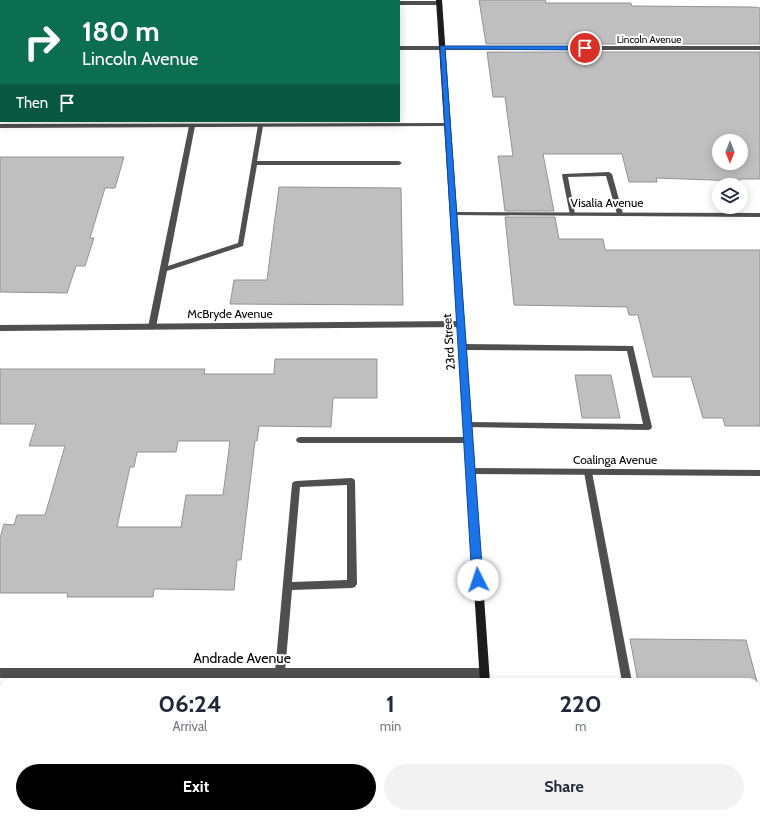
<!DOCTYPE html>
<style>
body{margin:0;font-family:Cabin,sans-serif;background:#f2f2f3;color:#1f2937;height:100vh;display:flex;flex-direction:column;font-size:15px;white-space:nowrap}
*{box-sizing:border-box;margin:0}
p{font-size:13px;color:#747a83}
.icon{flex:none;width:22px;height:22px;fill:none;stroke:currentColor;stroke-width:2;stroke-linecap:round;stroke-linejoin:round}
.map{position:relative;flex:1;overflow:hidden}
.side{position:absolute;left:0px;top:678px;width:760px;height:140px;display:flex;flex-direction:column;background:#fff;border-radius:12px 12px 0 0;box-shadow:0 2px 10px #0003}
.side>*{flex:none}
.top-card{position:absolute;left:0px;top:0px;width:400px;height:122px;box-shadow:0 2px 10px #0003;background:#0b6e4f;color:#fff;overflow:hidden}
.needle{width:26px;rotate:180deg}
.controls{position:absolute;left:712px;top:134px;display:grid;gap:8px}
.controls a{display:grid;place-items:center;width:36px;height:36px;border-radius:50%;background:#fff;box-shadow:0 2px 10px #0003;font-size:20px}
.pin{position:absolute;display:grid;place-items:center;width:34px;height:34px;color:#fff;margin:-17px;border:2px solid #fff;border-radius:50%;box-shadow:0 1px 4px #0007}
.me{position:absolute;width:44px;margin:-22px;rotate:356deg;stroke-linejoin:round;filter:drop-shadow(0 0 3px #0008)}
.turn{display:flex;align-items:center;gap:14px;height:84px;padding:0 16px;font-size:18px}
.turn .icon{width:52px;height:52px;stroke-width:2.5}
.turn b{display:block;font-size:28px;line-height:34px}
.then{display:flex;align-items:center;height:38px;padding:0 16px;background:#0003;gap:8px;font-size:15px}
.eta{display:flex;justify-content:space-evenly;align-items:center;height:68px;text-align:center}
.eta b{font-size:24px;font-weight:700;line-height:28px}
.button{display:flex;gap:8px;margin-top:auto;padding:8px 16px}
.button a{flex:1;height:46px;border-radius:24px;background:#000;color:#fff;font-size:16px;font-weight:700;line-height:46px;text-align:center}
.button a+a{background:#f2f2f3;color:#1f2937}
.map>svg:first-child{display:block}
.building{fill:#bfbfbf;stroke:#939393;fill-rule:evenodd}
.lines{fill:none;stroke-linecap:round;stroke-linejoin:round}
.service{fill:#4f4f4f;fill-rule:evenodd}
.minor{fill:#4f4f4f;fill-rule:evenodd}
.tertiary{fill:#4f4f4f;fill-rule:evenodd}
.secondary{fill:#1c1c1c;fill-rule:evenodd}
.route{fill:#1a73e8;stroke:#114b97}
.labels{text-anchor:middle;stroke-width:4;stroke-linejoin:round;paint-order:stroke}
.far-street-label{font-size:10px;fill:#000;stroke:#fff}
.street-label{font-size:12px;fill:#000;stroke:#fff}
.near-street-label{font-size:14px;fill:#000;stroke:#fff}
</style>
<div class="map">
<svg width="760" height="818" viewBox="0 0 760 818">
<rect width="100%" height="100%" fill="#fff"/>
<g class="building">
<path d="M479 0H545L546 3H631L632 6 752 7 760 8V44H486Z"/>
<path d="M487 52H760V179H739L740 181 656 178 657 182H629L622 154H543L554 211H505L498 156H513L505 97H493ZM719 141H741V163H719Z"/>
<path d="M0 157H124L115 188H105L90 238H94L85 266H76L67 293 0 292Z"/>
<path d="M279 187 401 188 403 305 230 304 234 280H267Z"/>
<path d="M505 217H555L559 239H603L605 250H760V426H725L723 418H703L691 377H653L638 315H629L627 307 514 305Z"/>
<path d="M275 359H377V398H333L331 427 259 426 257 441H255L241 560H237L234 590 154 589 153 597H67L68 593H0V538L4 524 14 525 17 515H45L65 446H29L36 424H0V369H205L204 374H274ZM178 441H230L223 495H186L181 527H117L130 467H134L137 452H176Z"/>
<path d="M575 375H611L620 418H582Z"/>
<path d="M630 639 746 640 757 682H638Z"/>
</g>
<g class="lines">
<g class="service">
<path d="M241 0H247L248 1H242Z"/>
<path d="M399 1H439L442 3 439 5H399Z"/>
<path d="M399 46H442L445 48 442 50H399Z"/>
<rect x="0" y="47" width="1" height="4"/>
<path d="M192 124 195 126 168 266 238 243 258 125 260 124 263 126 257 161H399L402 163 399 165H257L243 246 167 271 156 327 152 330 148 327 189 126Z"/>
<path d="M609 172 612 174 623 214 622 215 620 216 617 214 606 176 568 177 575 214 572 216 570 215 562 175 563 174Z"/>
<path d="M462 344 633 346 652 427 651 429 648 430 465 427 464 425 465 423 468 422 643 424 627 351 462 350 458 347Z"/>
<path d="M300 437H468L471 438 472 440 471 442 468 443H300L297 442 296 440 297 438Z"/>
<path d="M588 469 591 470 592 472 632 682H622L584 472 585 470Z"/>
<path d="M351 478 354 479 355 481 357 584 355 587 352 588 292 590 285 672 283 675 280 677 277 675 275 672 292 484 293 482 296 481ZM347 485V580L292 582 300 487Z"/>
<path d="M646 814H656L657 818H647Z"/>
</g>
<g class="minor">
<path d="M447 123 449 124V126L0 128V124Z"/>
<path d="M453 212 760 213V217L451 215 450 214Z"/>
<path d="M461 321 465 324 461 327 0 331V325Z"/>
<path d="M470 468 760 470V476L470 474 467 473 466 471 467 469Z"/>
<path d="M0 668H484L487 670 489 673 487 676 484 678H0Z"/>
</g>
<path class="tertiary" d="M760 46V50H442L439 48 442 46Z"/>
<g class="secondary">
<path d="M436 0H442L490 682H480Z"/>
<path d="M488 814H498L499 818H489Z"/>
</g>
</g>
<path class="route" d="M440 46H585L588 48 585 50 445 49 483 580 481 583 478 584 474 583 472 580Z"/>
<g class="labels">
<g class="far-street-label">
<text x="649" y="43">Lincoln Avenue</text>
</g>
<g class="street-label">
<text x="607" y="207">Visalia Avenue</text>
<text x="230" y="318">McBryde Avenue</text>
<text transform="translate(449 342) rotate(-94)" y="4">23rd Street</text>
<text x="615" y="464">Coalinga Avenue</text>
</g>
<g class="near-street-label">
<text x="242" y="663">Andrade Avenue</text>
</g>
</g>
</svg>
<div class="controls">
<a><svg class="needle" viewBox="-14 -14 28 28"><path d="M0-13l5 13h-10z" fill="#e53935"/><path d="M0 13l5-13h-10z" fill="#747a83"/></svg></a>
<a><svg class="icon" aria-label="layers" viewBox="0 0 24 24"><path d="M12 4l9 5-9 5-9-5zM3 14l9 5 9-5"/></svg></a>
</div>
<div class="pin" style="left:585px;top:48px;background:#d93025"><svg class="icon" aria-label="arrive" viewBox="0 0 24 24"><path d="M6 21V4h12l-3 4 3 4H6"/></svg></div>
<svg class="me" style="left:478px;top:580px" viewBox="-20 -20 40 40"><circle r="19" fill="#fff"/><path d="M0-13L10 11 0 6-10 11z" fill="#1a73e8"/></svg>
<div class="top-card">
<div class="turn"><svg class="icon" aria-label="right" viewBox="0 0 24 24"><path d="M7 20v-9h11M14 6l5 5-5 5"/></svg><div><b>180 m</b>Lincoln Avenue</div></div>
<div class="then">Then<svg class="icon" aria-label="arrive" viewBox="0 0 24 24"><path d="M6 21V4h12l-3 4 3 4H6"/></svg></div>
</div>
<section class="side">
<div class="eta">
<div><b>06:24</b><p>Arrival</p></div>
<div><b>1</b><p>min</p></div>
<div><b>220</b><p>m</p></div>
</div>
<div class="button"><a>Exit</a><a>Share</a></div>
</section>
</div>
